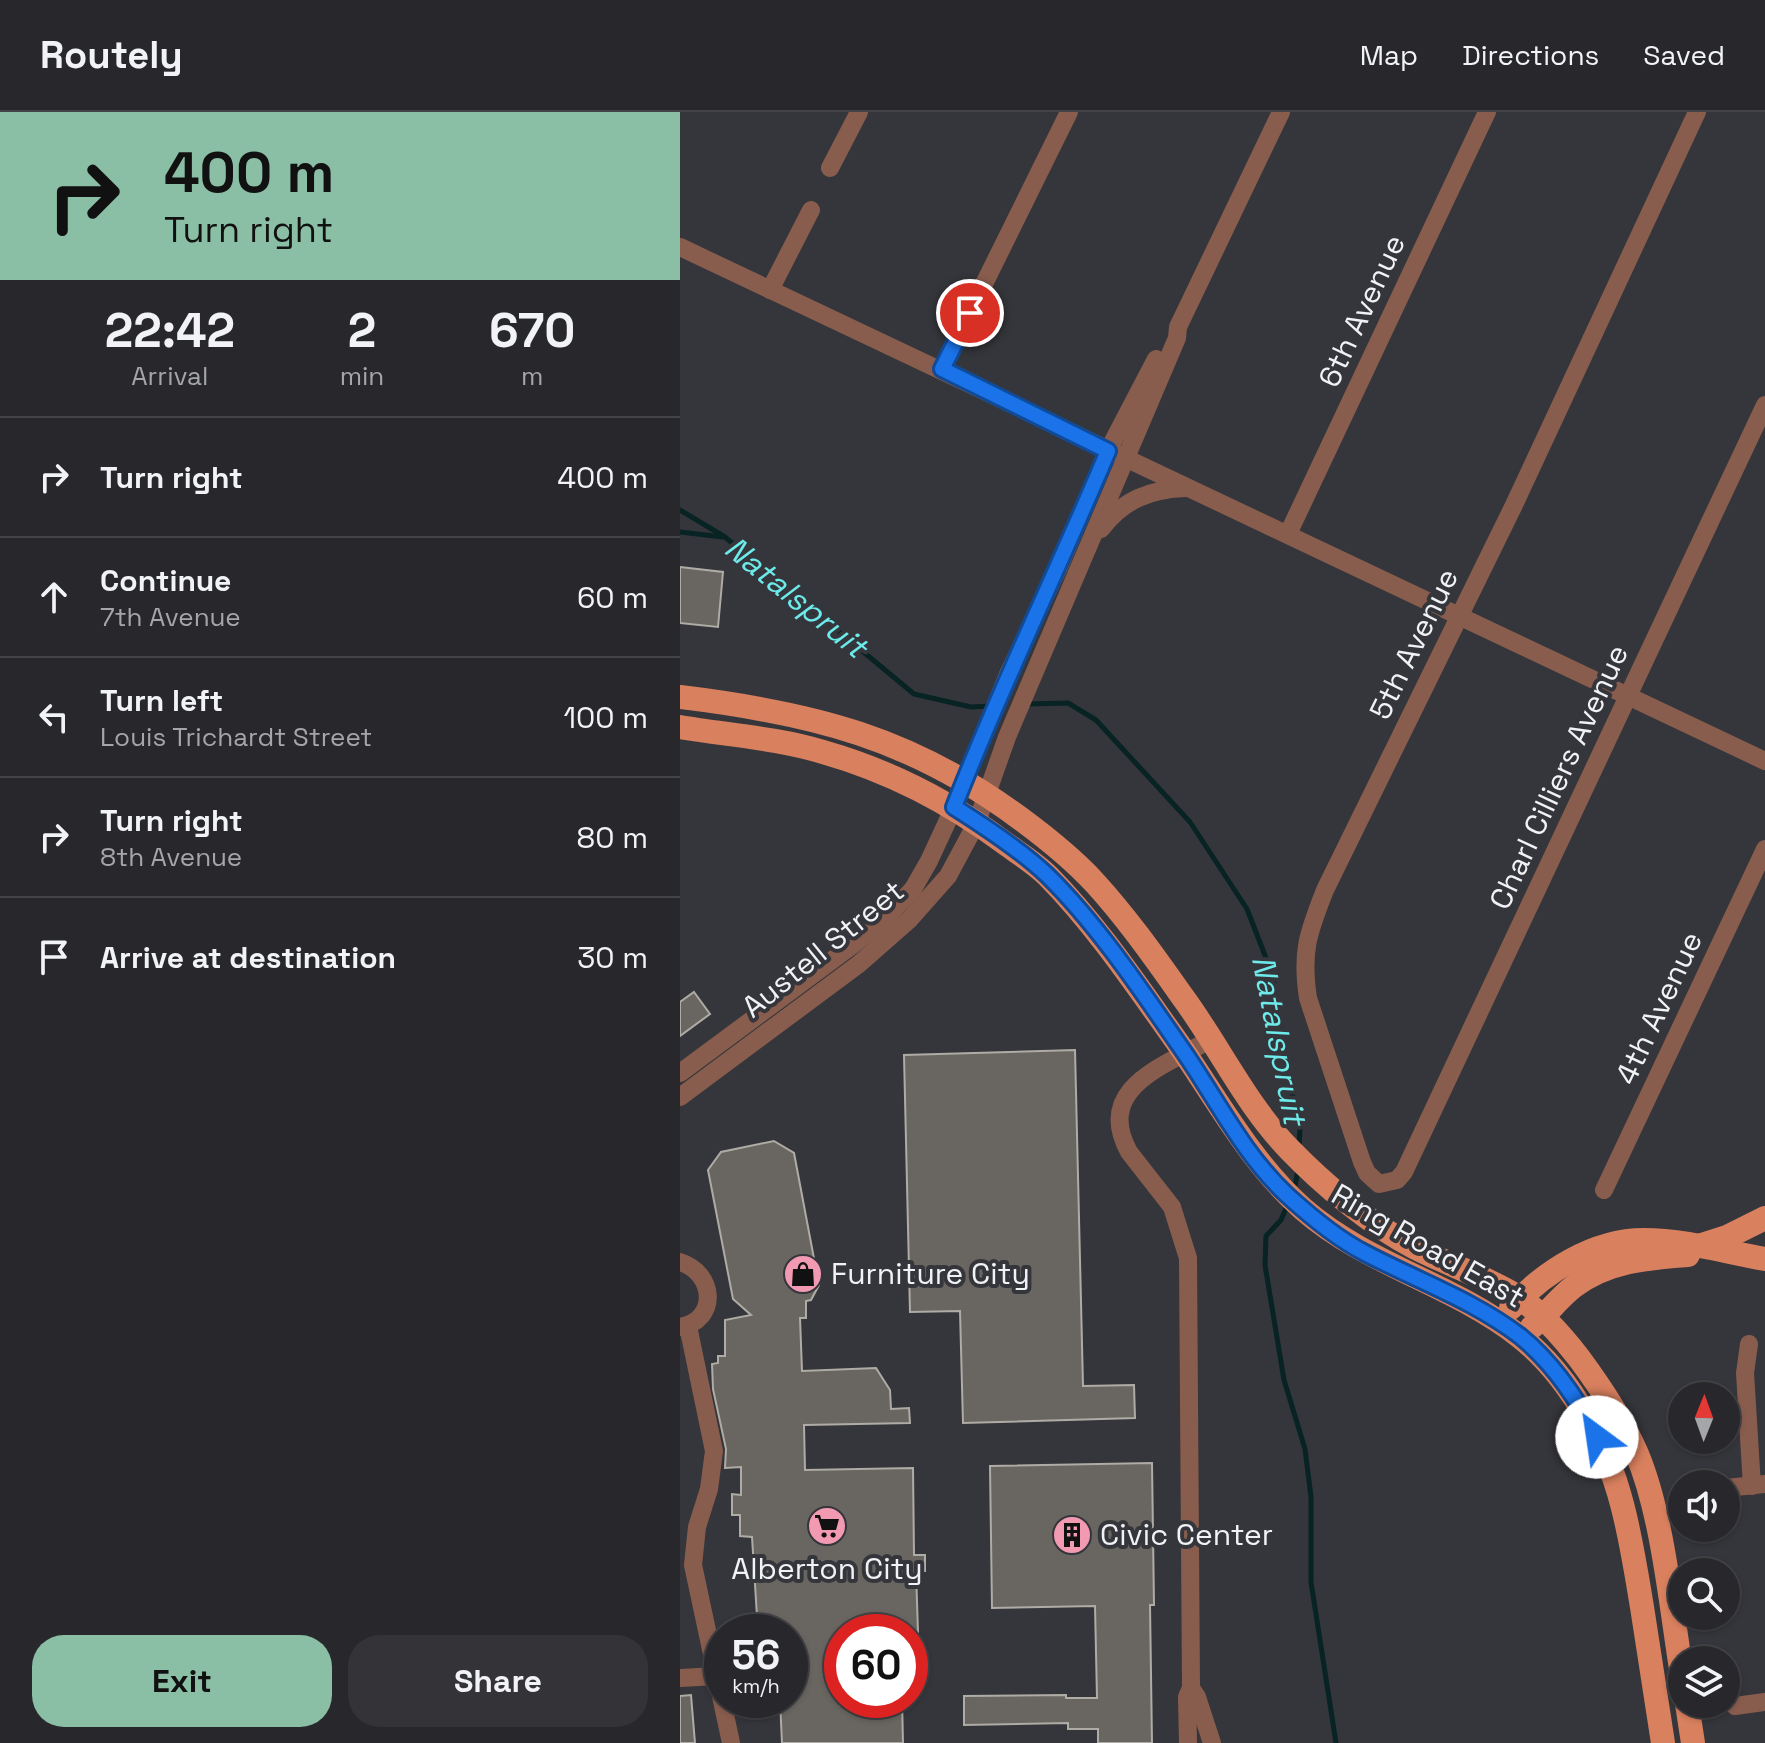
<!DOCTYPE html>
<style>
body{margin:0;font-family:"Space Grotesk",sans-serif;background:#343438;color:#f1f3f6;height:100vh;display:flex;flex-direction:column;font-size:30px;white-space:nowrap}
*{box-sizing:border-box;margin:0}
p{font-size:26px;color:#a5a6a9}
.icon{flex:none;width:44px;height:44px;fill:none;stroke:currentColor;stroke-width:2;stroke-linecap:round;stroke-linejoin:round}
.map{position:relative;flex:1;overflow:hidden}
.sheet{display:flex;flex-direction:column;background:#28282c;width:680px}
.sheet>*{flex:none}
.hud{background:#8abfa5;color:#111;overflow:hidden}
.needle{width:52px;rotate:1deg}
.buttons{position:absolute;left:988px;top:1270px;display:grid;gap:16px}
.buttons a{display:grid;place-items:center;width:72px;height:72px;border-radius:50%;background:#28282c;box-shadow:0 2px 6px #0004,0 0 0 2px #444448;font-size:40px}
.speed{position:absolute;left:24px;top:1502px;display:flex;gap:16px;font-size:40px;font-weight:700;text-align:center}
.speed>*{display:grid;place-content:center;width:104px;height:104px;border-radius:50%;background:#28282c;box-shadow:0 2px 6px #0004,0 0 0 2px #444448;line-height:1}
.speed small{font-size:20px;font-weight:400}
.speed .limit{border:12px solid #d22;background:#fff;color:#111}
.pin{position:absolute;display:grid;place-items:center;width:68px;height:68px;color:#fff;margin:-34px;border:4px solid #fff;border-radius:50%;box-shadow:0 2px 8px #0007}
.me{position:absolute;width:88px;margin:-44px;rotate:329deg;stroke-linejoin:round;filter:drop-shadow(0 0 6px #0008)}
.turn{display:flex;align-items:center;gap:28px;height:168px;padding:0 32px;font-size:36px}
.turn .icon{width:104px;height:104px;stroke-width:2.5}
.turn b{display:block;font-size:56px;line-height:68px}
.eta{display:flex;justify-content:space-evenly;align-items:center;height:136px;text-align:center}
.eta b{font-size:48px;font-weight:700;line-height:56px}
.cta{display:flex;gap:16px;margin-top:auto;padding:16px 32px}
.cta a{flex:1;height:92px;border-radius:32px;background:#8abfa5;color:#111;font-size:32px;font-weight:700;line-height:92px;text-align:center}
.cta a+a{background:#343438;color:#f1f3f6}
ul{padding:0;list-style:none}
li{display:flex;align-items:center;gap:24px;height:120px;padding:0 32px;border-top:2px solid #444448}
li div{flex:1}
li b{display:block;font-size:30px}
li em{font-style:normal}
header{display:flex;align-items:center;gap:48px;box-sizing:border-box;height:112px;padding:0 40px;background:#28282c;border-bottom:2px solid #444448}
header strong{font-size:38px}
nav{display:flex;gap:44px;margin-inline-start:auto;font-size:28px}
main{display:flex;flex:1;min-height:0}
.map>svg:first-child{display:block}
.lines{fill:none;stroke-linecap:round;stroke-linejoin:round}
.stream{stroke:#082323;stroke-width:5}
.building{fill:#696560;stroke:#afaba5;stroke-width:2}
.minor{stroke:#895d4d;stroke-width:18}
.major{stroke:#d9805e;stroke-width:24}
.route-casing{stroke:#114b97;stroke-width:20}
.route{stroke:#1a73e8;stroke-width:14}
.labels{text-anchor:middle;stroke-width:8;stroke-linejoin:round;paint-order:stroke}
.street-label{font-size:30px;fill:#f1f2f5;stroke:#35363b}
.poi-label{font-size:30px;fill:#f1f2f5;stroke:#35363b;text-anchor:start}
.water-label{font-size:32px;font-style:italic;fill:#6deae9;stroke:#35363b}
</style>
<header>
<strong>Routely</strong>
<nav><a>Map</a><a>Directions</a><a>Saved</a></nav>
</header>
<main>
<section class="sheet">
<div class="hud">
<div class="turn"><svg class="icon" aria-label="right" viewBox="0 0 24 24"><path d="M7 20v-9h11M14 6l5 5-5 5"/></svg><div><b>400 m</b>Turn right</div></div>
</div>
<div class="eta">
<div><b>22:42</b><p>Arrival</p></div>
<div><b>2</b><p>min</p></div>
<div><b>670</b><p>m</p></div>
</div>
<ul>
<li><svg class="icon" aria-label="right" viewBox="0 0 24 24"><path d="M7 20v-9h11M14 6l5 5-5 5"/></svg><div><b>Turn right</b></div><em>400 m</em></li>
<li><svg class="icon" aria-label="ahead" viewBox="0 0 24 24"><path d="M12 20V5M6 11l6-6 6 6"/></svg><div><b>Continue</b><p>7th Avenue</p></div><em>60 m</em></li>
<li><svg class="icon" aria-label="left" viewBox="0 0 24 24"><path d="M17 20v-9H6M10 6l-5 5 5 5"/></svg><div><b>Turn left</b><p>Louis Trichardt Street</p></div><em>100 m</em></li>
<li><svg class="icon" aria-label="right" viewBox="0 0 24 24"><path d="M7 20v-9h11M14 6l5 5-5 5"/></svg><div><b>Turn right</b><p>8th Avenue</p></div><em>80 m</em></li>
<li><svg class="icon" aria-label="arrive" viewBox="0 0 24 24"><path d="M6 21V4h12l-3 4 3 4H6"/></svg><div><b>Arrive at destination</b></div><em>30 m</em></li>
</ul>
<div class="cta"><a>Exit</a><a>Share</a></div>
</section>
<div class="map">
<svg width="1085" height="1631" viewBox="0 0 1085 1631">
<rect width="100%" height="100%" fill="#35363b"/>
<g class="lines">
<g class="stream">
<path d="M0 398 45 425 234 582 291 595 310 594"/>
<path d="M0 420 43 425"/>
<path d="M348 592 388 591 416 608 510 710 567 797 593 864 605 950 620 1016 619 1036"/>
<path d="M614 1079 618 1058"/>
<path d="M608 1092 601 1108 586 1124 585 1153 604 1268 625 1337 631 1385V1470L656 1631"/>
</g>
</g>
<g class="building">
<path d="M0 455 43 460 38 515 0 511Z"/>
<path d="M14 880 30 902 0 924V890Z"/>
<path d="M395 938 403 1274 454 1273 455 1306 283 1311 280 1199 230 1200 224 943Z"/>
<path d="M94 1029 114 1041 139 1173 131 1188 126 1189V1206H120L122 1259 196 1256 210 1278 211 1297 229 1296 230 1311 124 1313 125 1358 233 1356 234 1443H245V1459H236L238 1520H162V1588H222L223 1631H102L100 1588H110V1520H78L72 1425 60 1424V1403H52V1382L61 1383V1355L45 1356 46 1337 33 1277 32 1252 38 1251V1244H45V1208L71 1203 53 1187 28 1058 41 1040Z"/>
<path d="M472 1351 474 1493H470L472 1631H418V1617H388V1611L284 1613V1584L386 1583V1586H417L415 1494 312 1496 310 1354Z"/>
<path d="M11 1583 15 1631H0V1584Z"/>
</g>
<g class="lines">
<g class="minor">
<path d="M1017 0 834 393 645 778C628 821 621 840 628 886L682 1050 687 1061 699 1072 717 1068 724 1060 1085 293"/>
<path d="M150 56 179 0"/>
<path d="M0 135 1085 649"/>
<path d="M90 178 131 98"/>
<path d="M262 257 389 0"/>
<path d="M421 417C443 388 470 377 506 376"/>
<path d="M608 422 807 0"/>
<path d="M0 961 174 832 205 807 233 777 249 749 274 695 329 560 379 455 428 339 476 247"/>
<path d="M0 985 179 852 229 808 268 764 297 710 327 625 497 226 498 215 601 0"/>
<path d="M924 1078 1085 737"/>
<path d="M0 1150C35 1161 39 1208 0 1215"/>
<path d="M8 1214 34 1339 29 1377 17 1415 13 1453 51 1631"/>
<path d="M1069 1232 1065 1261 1072 1374"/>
<path d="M1046 1376 1085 1372"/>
<path d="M0 1566 37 1564"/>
<path d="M511 1576 517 1585 532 1631"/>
<path d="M1055 1594 1085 1590"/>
<path d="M508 1631 507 1585 511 1576 508 1146 492 1095 449 1040C413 974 488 953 531 927"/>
</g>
<g class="major">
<path d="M0 585C133 601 232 626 341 707 368 727 393 747 415 771 447 806 475 846 502 884 539 934 566 993 610 1038 643 1072 691 1113 734 1135 767 1152 803 1164 835 1183 859 1198 882 1224 899 1246 922 1277 942 1307 957 1342 983 1404 991 1496 1002 1563"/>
<path d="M0 615C47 623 97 626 143 640 210 659 270 690 326 732 340 742 356 752 368 764 416 813 455 871 495 927 536 985 569 1049 623 1097 687 1153 773 1172 839 1224 866 1245 890 1276 907 1306 942 1365 951 1429 962 1495 969 1540 976 1586 983 1631"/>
<path d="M1022 1133 1047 1125 1085 1106"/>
<path d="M831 1196C864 1160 913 1128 964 1128 1004 1128 1046 1140 1085 1147"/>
<path d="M852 1215C866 1203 878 1187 893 1175 927 1149 967 1146 1008 1143"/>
<path d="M1007 1592 1013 1631"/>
</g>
</g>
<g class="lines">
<g class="route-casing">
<path id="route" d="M290 201 262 257 428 339C378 458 321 574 274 695 304 714 341 738 367 763 418 813 463 881 504 940 537 988 564 1043 607 1083 631 1105 656 1126 685 1141 736 1168 793 1188 840 1224 872 1250 898 1288 917 1325"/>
</g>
<use href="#route" class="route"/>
</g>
<defs>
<g id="shop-disc" transform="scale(2)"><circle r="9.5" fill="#f19ab2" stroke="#35363b"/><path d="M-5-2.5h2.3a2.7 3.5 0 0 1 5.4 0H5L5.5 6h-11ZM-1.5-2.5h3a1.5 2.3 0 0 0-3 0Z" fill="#111"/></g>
<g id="supermarket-disc" transform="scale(2)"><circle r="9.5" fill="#f19ab2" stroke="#35363b"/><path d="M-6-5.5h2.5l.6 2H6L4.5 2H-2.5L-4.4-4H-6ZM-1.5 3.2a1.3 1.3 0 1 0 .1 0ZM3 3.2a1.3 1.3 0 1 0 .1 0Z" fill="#111"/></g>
<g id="building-disc" transform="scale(2)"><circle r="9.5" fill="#f19ab2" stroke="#35363b"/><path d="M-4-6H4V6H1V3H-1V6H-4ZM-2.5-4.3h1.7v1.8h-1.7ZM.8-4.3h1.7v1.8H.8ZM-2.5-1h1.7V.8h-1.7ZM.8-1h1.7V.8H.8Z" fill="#111"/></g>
</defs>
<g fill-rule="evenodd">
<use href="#shop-disc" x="123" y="1162"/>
<use href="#supermarket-disc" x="147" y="1414"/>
<use href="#building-disc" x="392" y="1423"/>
</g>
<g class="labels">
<g class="street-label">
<text transform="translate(682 199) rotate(-65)" y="10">6th Avenue</text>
<text transform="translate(734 532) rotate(-64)" y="10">5th Avenue</text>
<text transform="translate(879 665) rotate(-65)" y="10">Charl Cilliers Avenue</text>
<text transform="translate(143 837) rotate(-39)" y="10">Austell Street</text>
<text transform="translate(979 896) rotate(-65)" y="10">4th Avenue</text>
<text transform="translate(748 1134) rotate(30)" y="10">Ring Road East</text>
</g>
<g class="poi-label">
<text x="151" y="1172">Furniture City</text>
<text x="420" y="1433">Civic Center</text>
<text x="147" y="1467" text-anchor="middle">Alberton City</text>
</g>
<g class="water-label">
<text transform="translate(116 485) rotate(39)" y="11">Natalspruit</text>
<text transform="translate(599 928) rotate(79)" y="11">Natalspruit</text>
</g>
</g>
</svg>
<div class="buttons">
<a><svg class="needle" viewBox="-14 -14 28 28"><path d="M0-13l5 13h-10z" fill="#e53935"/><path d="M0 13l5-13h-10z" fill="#a5a6a9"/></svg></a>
<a><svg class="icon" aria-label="sound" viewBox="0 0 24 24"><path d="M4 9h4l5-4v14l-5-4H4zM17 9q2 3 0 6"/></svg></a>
<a><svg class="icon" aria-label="search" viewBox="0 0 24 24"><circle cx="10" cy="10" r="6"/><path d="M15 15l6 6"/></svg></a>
<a><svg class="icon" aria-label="layers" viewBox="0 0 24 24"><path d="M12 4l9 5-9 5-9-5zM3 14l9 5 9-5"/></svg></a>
</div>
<div class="speed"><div>56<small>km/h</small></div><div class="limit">60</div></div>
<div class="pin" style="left:290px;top:201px;background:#d93025"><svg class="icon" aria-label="arrive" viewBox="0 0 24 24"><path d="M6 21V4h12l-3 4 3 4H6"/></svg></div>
<svg class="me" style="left:917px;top:1325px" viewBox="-20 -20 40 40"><circle r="19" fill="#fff"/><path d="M0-13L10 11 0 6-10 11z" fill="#1a73e8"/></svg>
</div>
</main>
